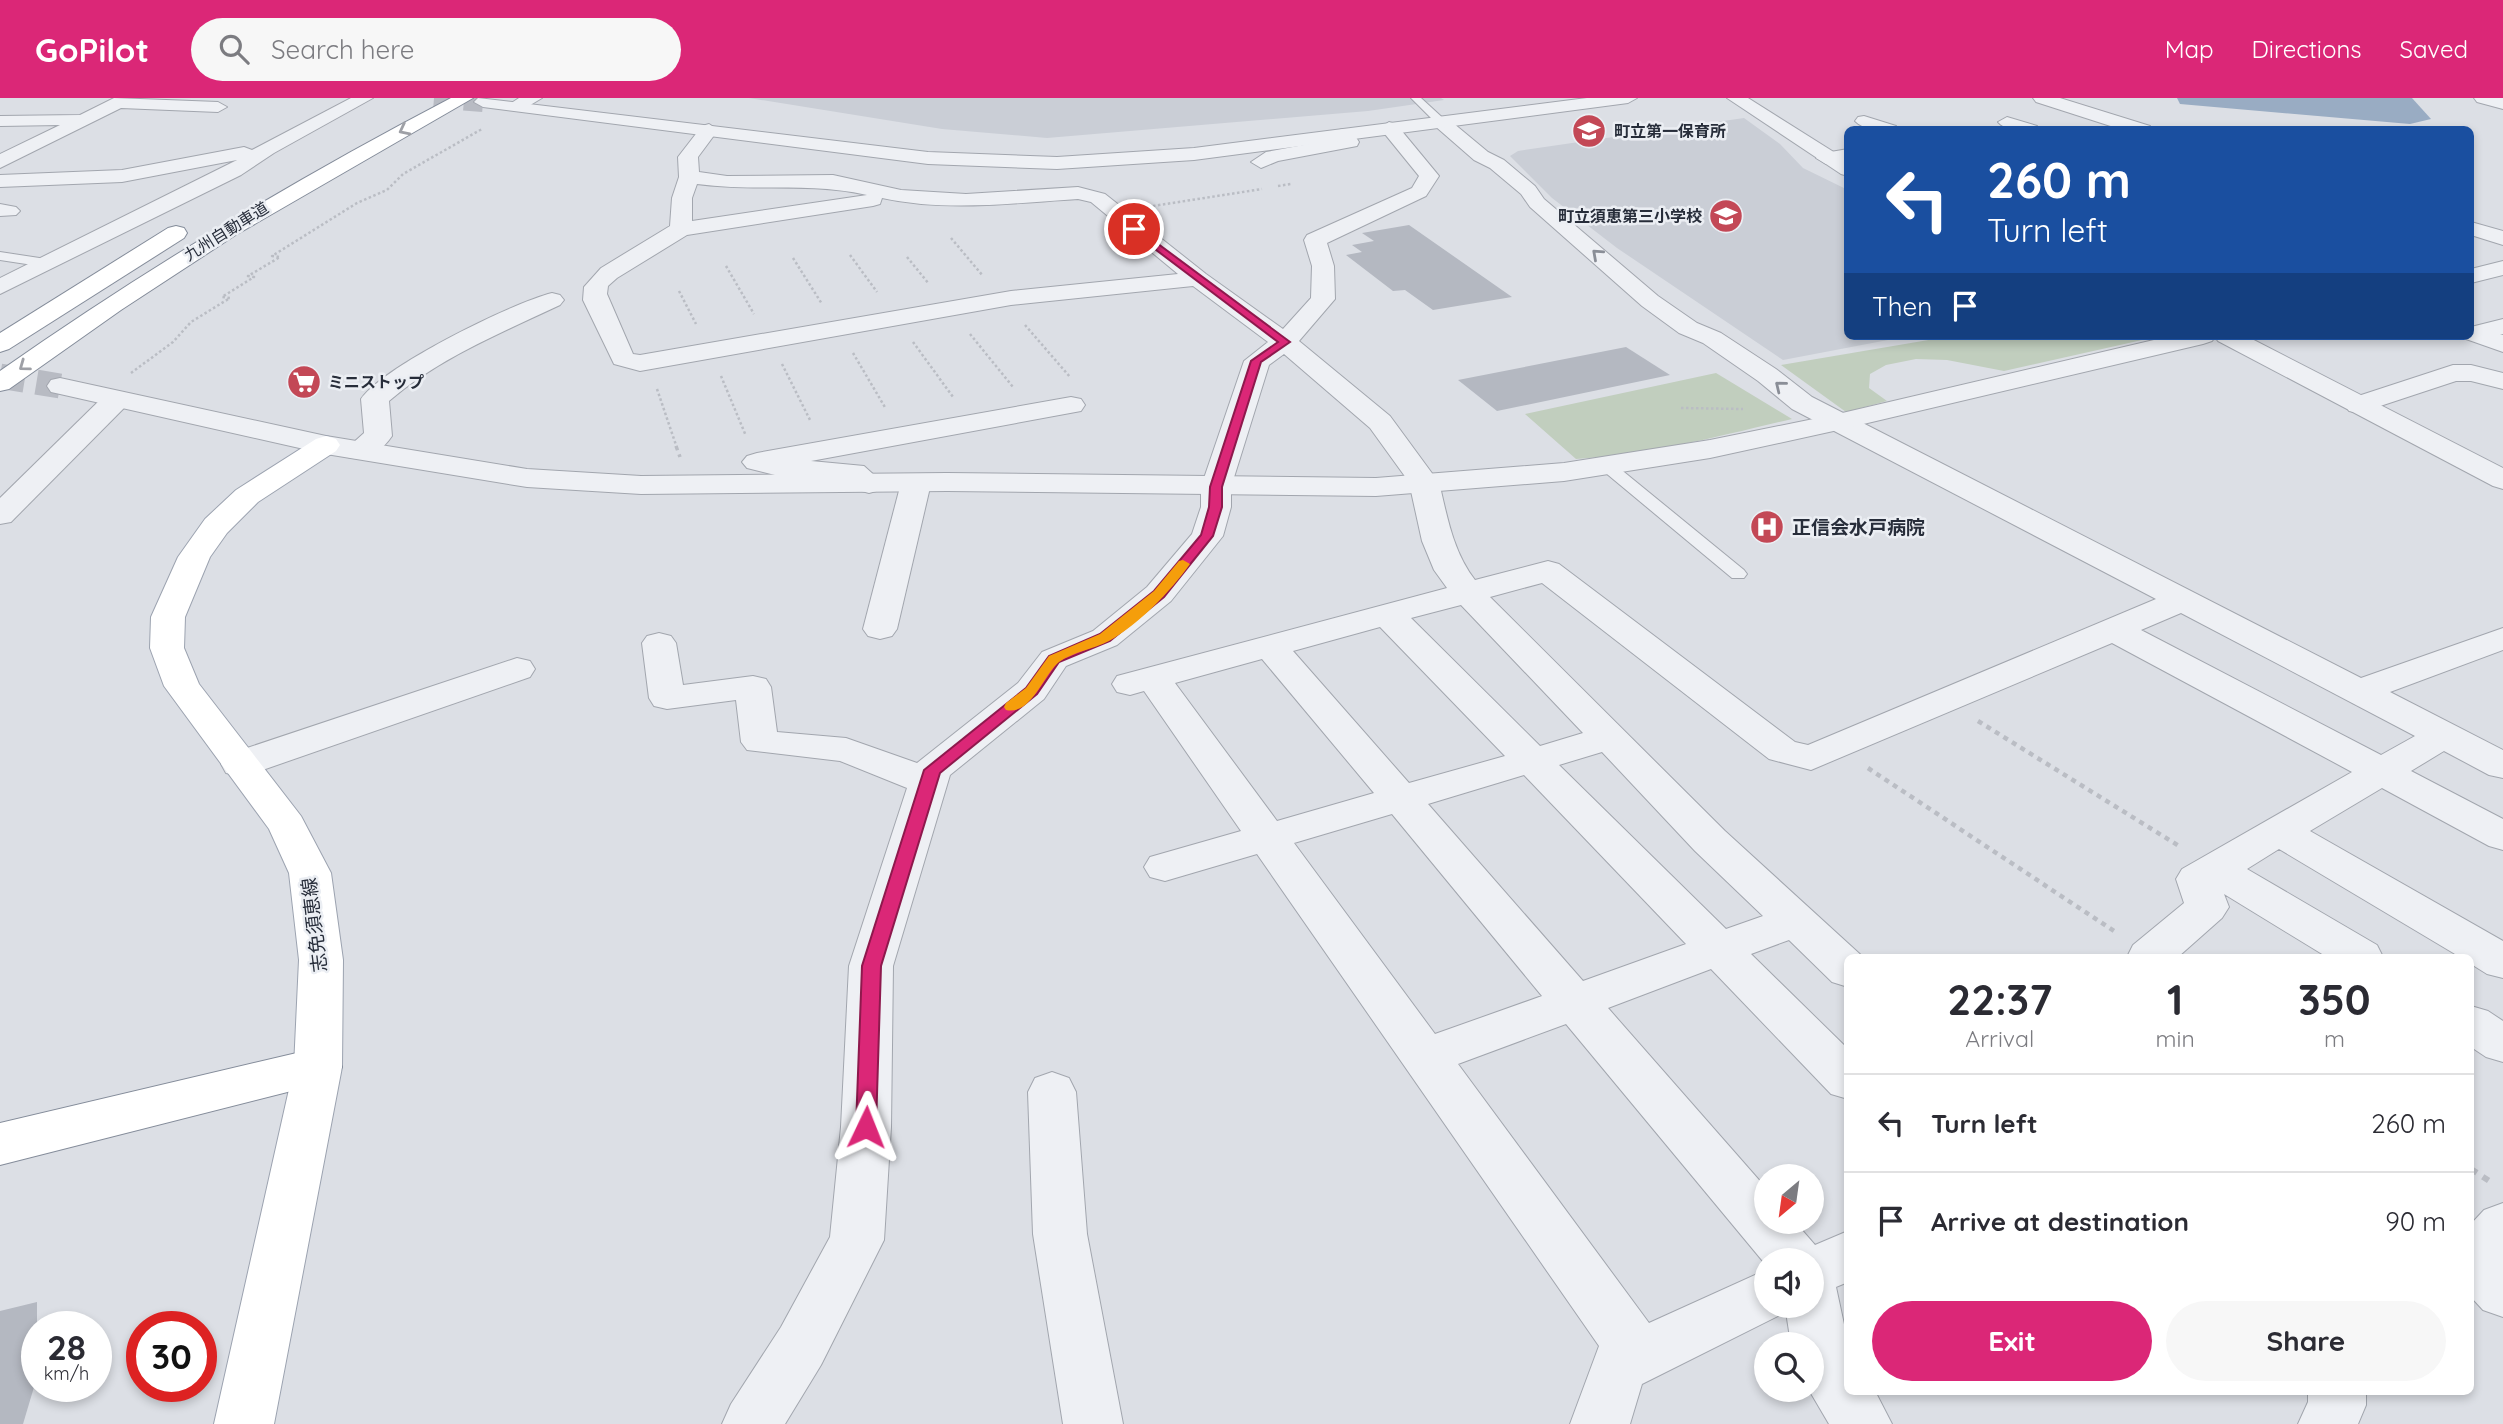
<!DOCTYPE html>
<meta charset="utf-8">
<style>
body{margin:0;font-family:Quicksand,"Noto Sans JP",sans-serif;background:#f7f7f7;color:#2b2b33;height:100vh;display:flex;flex-direction:column;font-size:26px;white-space:nowrap}
*{box-sizing:border-box;margin:0}
p{font-size:23px;color:#7c7c81}
.icon{flex:none;width:38px;height:38px;fill:none;stroke:currentColor;stroke-width:2;stroke-linecap:round;stroke-linejoin:round}
.map{position:relative;flex:1;overflow:hidden}
.panel{position:absolute;left:1844px;top:856px;width:630px;height:441px;display:flex;flex-direction:column;background:#fff;border-radius:10px;box-shadow:0 4px 10px #0003}
.panel>*{flex:none}
.top-card{position:absolute;left:1844px;top:28px;width:630px;height:214px;border-radius:10px;box-shadow:0 4px 10px #0003;background:#1a4fa0;color:#fff;overflow:hidden}
.needle{width:46px;rotate:209deg}
.tools{position:absolute;left:1754px;top:1066px;display:grid;gap:14px}
.tools a{display:grid;place-items:center;width:70px;height:70px;border-radius:50%;background:#fff;box-shadow:0 4px 10px #0003;font-size:35px}
.speed{position:absolute;left:21px;top:1213px;display:flex;gap:14px;font-size:35px;font-weight:700;text-align:center}
.speed>*{display:grid;place-content:center;width:91px;height:91px;border-radius:50%;background:#fff;box-shadow:0 4px 10px #0003;line-height:1}
.speed small{font-size:18px;font-weight:400}
.speed .limit{border:10px solid #d22;background:#fff;color:#111}
.pin{position:absolute;display:grid;place-items:center;width:60px;height:60px;color:#fff;margin:-30px;border:4px solid #fff;border-radius:50%;box-shadow:0 2px 7px #0007}
.me{position:absolute;width:77px;margin:-38px;rotate:2deg;stroke-linejoin:round;filter:drop-shadow(0 0 5px #0008)}
.turn{display:flex;align-items:center;gap:24px;height:147px;padding:0 28px;font-size:32px}
.turn .icon{width:91px;height:91px;stroke-width:2.5}
.turn b{display:block;font-size:49px;line-height:60px}
.then{display:flex;align-items:center;height:66px;padding:0 28px;background:#0003;gap:14px;font-size:26px}
.eta{display:flex;justify-content:space-evenly;align-items:center;height:119px;text-align:center}
.eta b{font-size:42px;font-weight:700;line-height:49px}
.cta{display:flex;gap:14px;margin-top:auto;padding:14px 28px}
.cta a{flex:1;height:80px;border-radius:42px;background:#db2777;color:#fff;font-size:28px;font-weight:700;line-height:80px;text-align:center}
.cta a+a{background:#f7f7f7;color:#2b2b33}
ul{padding:0;list-style:none}
li{display:flex;align-items:center;gap:21px;height:98px;padding:0 28px;border-top:2px solid #e1e1e2}
li div{flex:1}
li b{display:block;font-size:26px}
li em{font-style:normal}
header{display:flex;align-items:center;gap:42px;box-sizing:border-box;height:98px;padding:0 35px;background:#db2777;color:#fff}
header strong{font-size:33px}
nav{display:flex;gap:38px;margin-inline-start:auto;font-size:24px}
.search{width:490px;height:63px;background:#f7f7f7;display:flex;align-items:center;gap:18px;box-sizing:border-box;padding:0 24px;border-radius:38px;color:#7c7c81;font-size:26px}
.map>svg:first-child{display:block}
.built{fill:#caced6}
.green{fill:#c1cebe}
.water{fill:#99acc3}
.building{fill:#b4b8c1}
.lines{fill:none;stroke-linecap:round;stroke-linejoin:round}
.tertiary-tunnel-far1{stroke:#b8bbc3;stroke-width:20;stroke-dasharray:20 10;stroke-linecap:butt}
.tertiary-tunnel{stroke:#b8bbc3;stroke-width:25;stroke-dasharray:25 12;stroke-linecap:butt}
.service-casing{stroke:#a2a6ae;stroke-width:2}
.minor-casing{stroke:#a2a6ae;stroke-width:2}
.tertiary-casing{stroke:#a2a6ae;stroke-width:2}
.primary-casing{stroke:#9ca3b0;stroke-width:2}
.motorway-casing{stroke:#848c9a;stroke-width:2}
.path-far3{stroke:#babdc4;stroke-width:2.5;stroke-dasharray:2.5 2.5;stroke-linecap:butt}
.path-far2{stroke:#babdc4;stroke-width:3.5;stroke-dasharray:4.5 4.5;stroke-linecap:butt}
.path-far1{stroke:#babdc4;stroke-width:4.5;stroke-dasharray:5 5;stroke-linecap:butt}
.path{stroke:#babdc4;stroke-width:6;stroke-dasharray:7 7;stroke-linecap:butt}
.service{fill:#eef0f4;fill-rule:evenodd}
.minor{fill:#eef0f4;fill-rule:evenodd}
.tertiary{fill:#eef0f4;fill-rule:evenodd}
.primary{fill:#fff;fill-rule:evenodd}
.motorway{fill:#fff;fill-rule:evenodd}
.oneway{stroke:#9ea0a6}
.oneway2{stroke:#8a8e97}
.route{fill:#db2777;stroke:#8e194d;stroke-width:2}
.slow{fill:#f59e0b}
.labels{text-anchor:middle;stroke-width:5;stroke-linejoin:round;paint-order:stroke}
.far-poi-label{font-size:16px;font-weight:bold;fill:#272d3a;stroke:#ebeef3;text-anchor:start}
.far-street-label{font-size:16px;fill:#272d3a;stroke:#ebeef3}
.poi-label{font-size:19px;font-weight:bold;fill:#272d3a;stroke:#ebeef3;text-anchor:start}
.street-label{font-size:19px;fill:#272d3a;stroke:#ebeef3}
</style>
<header>
<strong>GoPilot</strong>
<div class="search"><svg class="icon" aria-label="search" viewBox="0 0 24 24"><circle cx="10" cy="10" r="6"/><path d="M15 15l6 6"/></svg>Search here</div>
<nav><a>Map</a><a>Directions</a><a>Saved</a></nav>
</header>
<div class="map">
<svg width="2503" height="1326" viewBox="0 0 2503 1326">
<rect width="100%" height="100%" fill="#dcdfe5"/>
<g class="built">
<path d="M749 0H1441L1444 2 1368 13 1047 40 942 31Z"/>
<path d="M1744 20 1780 46 1803 70 1848 92V238H1909L1783 262 1617 150 1552 100 1510 58 1518 53Z"/>
</g>
<g class="green">
<path d="M1952 238H2160L2004 273 1947 262 1916 261 1886 267 1870 276 1869 290 1887 303 1846 314 1781 267Z"/>
<path d="M1716 275 1792 321C1720 338 1649 357 1576 361L1525 316Z"/>
</g>
<path class="water" d="M2177 0H2412L2431 21 2410 26 2180 6Z"/>
<g class="building">
<path d="M1409 127 1512 199 1433 212 1405 192 1393 193 1346 157 1362 154 1352 147 1374 143 1362 135Z"/>
<path d="M1626 249 1670 277 1497 313 1458 282Z"/>
<path d="M37 1204V1279L23 1326H0V1213Z"/>
</g>
<g class="lines">
<path class="tertiary-tunnel-far1" d="M434 0 483 4"/>
<path class="tertiary-tunnel" d="M0 278 60 288"/>
<g class="service-casing">
<g id="service">
<path d="M1411 0H1421L1445 22V26H1437Z"/>
<path d="M0 154 46 161 52 165 46 169 0 162Z"/>
<path d="M1607 363 1613 365 1744 472 1747 476 1744 480H1732L1601 371 1599 368 1601 365Z"/>
</g>
</g>
<g class="minor-casing">
<g id="minor">
<path d="M114 0 218 4 227 9 218 14 121 10 0 70V56L60 27 0 28V18L80 17Z"/>
<path d="M351 0H373L274 55 241 77 0 196V180L237 62 122 84 0 89V77L122 72 244 49 252 52Z"/>
<path d="M519 0H542L522 12H510L507 8Z"/>
<path d="M2033 0H2060L2150 28 2152 32H2123L2036 4Z"/>
<path d="M2474 0H2503V11L2477 4Z"/>
<path d="M1864 18 1896 28 1898 32C1883 32 1866 34 1855 23L1858 19Z"/>
<path d="M1441 19 1447 20 1488 54 1504 62 1535 88 1544 101 1658 198 1697 225 1721 235 1776 271 1812 299 2361 580 2503 530V552L2390 594 2503 652V680L2489 677 2444 653 2411 673 2503 721V752L2489 748 2382 690 2310 733 2503 843V880L2487 876 2471 866V859H2460L2279 751 2247 771 2377 847 2383 859H2327L2224 796 2229 809 2222 820 2178 859H2127L2133 847 2184 805 2176 781 2182 771 2352 674 2112 545 1811 672 1769 661 1542 485 1490 499 1725 733 1863 859H1848V889L1832 884 1789 842 1751 856 1848 951V1001L1831 996 1711 871 1608 910 1766 1090V1124H1795L1815 1147 1848 1133V1184L1836 1189 1848 1245V1293H1875L1892 1326H1829L1809 1292H1811V1246H1791L1786 1214 1642 1286 1630 1326H1570L1599 1248 1257 756 1165 783 1150 779 1144 769 1150 759 1241 733 1144 593 1130 597 1117 594 1112 586 1117 578 1447 490 1434 472 1422 443 1409 384 1370 330 1284 256 1269 267 1231 389V409L1223 438 1171 503 1117 547 1066 568 1044 601 950 677 893 868 891 1029 884 1142 821 1267 785 1326H722L731 1306 781 1229 830 1139 841 1029 849 868 907 690 840 663 747 652 741 644 736 602 667 611 654 608 649 600 642 545 647 538 659 535 671 538 676 545 683 587 753 578 766 581 771 589 777 634 846 640 917 665 1018 585 1042 554 1093 533 1147 489 1192 436 1201 409V389L1244 263 1268 244 1193 188 1011 207 640 273 614 266 583 202 584 189 601 170 670 128 672 100 679 79 678 59 702 28 709 26 718 32 698 59 699 74 727 78 833 77 901 92 966 96 1078 89 1105 96 1206 176 1283 231 1311 200 1312 168 1304 142 1307 137 1412 90 1419 78 1380 30 1389 24 1396 26 1439 78 1426 98 1327 145 1334 168 1335 201 1299 243 1390 318 1434 378 1439 384C1447 418 1453 454 1475 482L1548 463 1559 466 1795 644 1808 647 2156 501 1792 311 1758 283 1703 245 1679 235 1642 208 1530 109 1521 96 1490 70 1474 62 1435 28 1432 24 1435 20ZM697 86C755 94 809 84 867 97L692 123V100ZM882 100C946 114 1013 105 1078 101L1091 104 1178 176 1011 193 640 257 633 256 607 196 608 188 617 180 687 137 873 108 880 106ZM1461 507 1583 635 1540 648 1411 520ZM2181 515 2415 638 2381 657 2141 532ZM1380 529 1505 658 1409 685 1293 553ZM1262 561 1374 695 1277 723 1175 585ZM1602 654 1695 753 1763 818 1726 831 1559 667ZM1524 677 1686 846 1583 883 1428 706ZM1392 716 1542 898 1435 936 1294 745ZM1566 926 1766 1167V1162H1811V1208H1766V1172L1649 1225 1458 966Z"/>
<path d="M2007 19 2037 28 2039 32C2025 32 2008 35 1998 24Z"/>
<path d="M1343 31C1351 33 1355 37 1359 44L1357 48 1278 63 1261 70 1251 64 1266 54 1336 41 1334 37 1336 33Z"/>
<path d="M1848 51V63L1826 66 1816 60 1819 56Z"/>
<path d="M0 106 16 109 20 113 16 117 0 118Z"/>
<path d="M2471 124 2503 133V147L2471 137Z"/>
<path d="M552 195 560 197 564 202 560 207C501 235 439 260 389 303L392 338C382 353 366 364 348 359L344 353 364 335 361 301C384 268 512 205 552 195Z"/>
<path d="M2503 221V236L2500 237H2503V254L2466 241 2464 238H2471V229Z"/>
<path d="M2453 267H2471L2503 275V291L2471 283H2456L2359 315 2349 313 2345 307 2349 301Z"/>
<path d="M116 294 126 296 130 302 126 308 11 424 0 426V400L106 296Z"/>
<path d="M1071 299 1081 301 1085 307 1081 313 811 363 864 368 884 386 880 392 869 395 858 392 846 382 783 379 747 370 742 364 747 358 757 355Z"/>
<path d="M916 376 926 379 931 385 897 531 892 538 880 541 868 538 863 531 901 385 906 379Z"/>
<path d="M517 560 530 563 535 571 530 579 254 675 240 678 226 675 221 666 226 657Z"/>
<path d="M2471 908 2488 913 2503 923V964L2486 959 2471 949Z"/>
<path d="M1052 974 1069 980 1076 994 1087 1136 1123 1326H1063L1033 1136 1028 994 1035 980Z"/>
<path d="M2503 1105V1219L2483 1212 2471 1199V1126L2484 1112Z"/>
<path d="M2308 1293H2366V1307L2358 1326H2298L2308 1304Z"/>
</g>
</g>
<g class="tertiary-casing">
<g id="tertiary">
<path d="M478 0 928 54 1057 59 1194 50 1587 0H1637L1628 5 1194 62 1057 71 928 66 483 9 474 4Z"/>
<path d="M1727 0H1748L1848 63V78L1841 76Z"/>
<path d="M2503 163V177L2471 185V171Z"/>
<path d="M2171 238H2246L2503 370V391L2493 388 2218 243 2215 239 2212 243 2203 246 1838 332 1710 360 1564 383 1376 398 947 393 641 396 527 389 326 356 60 296 51 294 47 288 51 282 60 280 326 338 527 371 641 378 947 375 1376 380 1564 365 1710 342 1838 316Z"/>
</g>
</g>
<g class="primary-casing">
<path id="primary" d="M326 338 336 341 340 347 336 353 258 404 227 435 210 459 185 519 184 550 199 586 301 718 331 775 343 862 342 969 274 1326H214L294 969 299 862 289 775 269 731 164 588 150 550 151 519 178 459 205 421 236 392 316 341Z"/>
</g>
<g class="motorway-casing">
<g id="motorway">
<path d="M451 0H473L234 138 121 212 9 291 0 293V273C144 172 294 82 451 0Z"/>
<path d="M176 128 184 130 187 135 184 140 9 251 0 254V235L168 130Z"/>
<path d="M318 950 335 956 342 969 335 982 0 1067V1025Z"/>
</g>
</g>
<g class="path-far3">
<path d="M1278 88 1291 86"/>
<path d="M1153 108 1262 91"/>
<path d="M951 140 983 178"/>
<path d="M850 157 877 194"/>
<path d="M907 159 929 186"/>
<path d="M793 160 822 206"/>
<path d="M726 168 754 216"/>
<path d="M679 193 696 226"/>
<path d="M1025 227 1070 279"/>
<path d="M970 236 1013 289"/>
<path d="M913 244 953 299"/>
<path d="M853 255 886 311"/>
<path d="M782 266 811 324"/>
<path d="M131 275 173 244 191 224 230 200 222 199 254 179 248 178 280 159 272 158 357 105 387 92 403 76 482 31"/>
<path d="M721 278 746 338"/>
<path d="M657 291 677 350"/>
<path d="M1681 310 1743 311"/>
</g>
<path class="path-far2" d="M676 348 680 359"/>
<g class="path-far1">
<path d="M1978 623 2179 748"/>
<path d="M1868 670 2117 835"/>
</g>
<path class="path" d="M2471 1071 2494 1086"/>
<use href="#service" class="service"/>
<use href="#minor" class="minor"/>
<use href="#tertiary" class="tertiary"/>
<use href="#primary" class="primary"/>
<use href="#motorway" class="motorway"/>
</g>
<defs><path id="oneway-chevron" d="M-2-3.5L2.5 0L-2 3.5" fill="none" stroke-width="1.6" stroke-linecap="round" stroke-linejoin="round" transform="scale(1.75)"/></defs>
<g class="oneway">
<use href="#oneway-chevron" transform="translate(404 32) rotate(153)"/>
<use href="#oneway-chevron" transform="translate(24 268) rotate(144)"/>
</g>
<g class="oneway2">
<use href="#oneway-chevron" transform="translate(1597 156) rotate(-138)"/>
<use href="#oneway-chevron" transform="translate(1780 288) rotate(-141)"/>
</g>
<path class="route" d="M1134 128 1290 244 1261 264 1222 389V409L1213 438 1164 499 1110 543 1059 564 1037 596 940 675 881 868 876 1029 873 1035 866 1038 859 1035 856 1029 862 868 924 672 1026 590 1049 558 1100 536 1154 493 1201 437 1209 409 1210 389 1251 263 1278 244 1131 133 1130 131Z"/>
<path class="slow" d="M1183 462 1190 466C1170 494 1139 526 1109 543 1094 551 1073 554 1059 564 1044 576 1031 618 1006 612L1004 609 1006 605 1026 590 1049 558 1100 536 1154 493 1179 463Z"/>
<defs>
<g id="school-disc" transform="scale(1.75)"><circle r="9.5" fill="#c34856" stroke="#ebeef3"/><path d="M0-5L7-2L0 1L-7-2ZM-4 1L0 2.5L4 1V4Q0 6-4 4Z" fill="#fff"/></g>
<g id="supermarket-disc" transform="scale(1.75)"><circle r="9.5" fill="#c34856" stroke="#ebeef3"/><path d="M-6-5.5h2.5l.6 2H6L4.5 2H-2.5L-4.4-4H-6ZM-1.5 3.2a1.3 1.3 0 1 0 .1 0ZM3 3.2a1.3 1.3 0 1 0 .1 0Z" fill="#fff"/></g>
<g id="hospital-disc" transform="scale(1.75)"><circle r="9.5" fill="#c34856" stroke="#ebeef3"/><path d="M-5-5h3v3.5h4V-5h3V5h-3V1.5h-4V5h-3Z" fill="#fff"/></g>
</defs>
<g fill-rule="evenodd">
<use href="#school-disc" x="1589" y="33"/>
<use href="#school-disc" x="1726" y="118"/>
<use href="#supermarket-disc" x="304" y="284"/>
<use href="#hospital-disc" x="1767" y="429"/>
</g>
<g class="labels">
<g class="far-poi-label">
<text x="1614" y="39">町立第一保育所</text>
<text x="1702" y="124" text-anchor="end">町立須恵第三小学校</text>
<text x="328" y="290">ミニストップ</text>
</g>
<g class="far-street-label">
<text transform="translate(226 133) rotate(-32)" y="6">九州自動車道</text>
</g>
<g class="poi-label">
<text x="1792" y="436">正信会水戸病院</text>
</g>
<g class="street-label">
<text transform="translate(314 827) rotate(-97)" y="7">志免須恵線</text>
</g>
</g>
</svg>
<div class="tools">
<a><svg class="needle" viewBox="-14 -14 28 28"><path d="M0-13l5 13h-10z" fill="#e53935"/><path d="M0 13l5-13h-10z" fill="#7c7c81"/></svg></a>
<a><svg class="icon" aria-label="sound" viewBox="0 0 24 24"><path d="M4 9h4l5-4v14l-5-4H4zM17 9q2 3 0 6"/></svg></a>
<a><svg class="icon" aria-label="search" viewBox="0 0 24 24"><circle cx="10" cy="10" r="6"/><path d="M15 15l6 6"/></svg></a>
</div>
<div class="speed"><div>28<small>km/h</small></div><div class="limit">30</div></div>
<div class="pin" style="left:1134px;top:131px;background:#d93025"><svg class="icon" aria-label="arrive" viewBox="0 0 24 24"><path d="M6 21V4h12l-3 4 3 4H6"/></svg></div>
<svg class="me" style="left:866px;top:1029px" viewBox="-20 -20 40 40"><path d="M0-17L14 15 0 8-14 15z" fill="#db2777" stroke="#fff" stroke-width="4"/></svg>
<div class="top-card">
<div class="turn"><svg class="icon" aria-label="left" viewBox="0 0 24 24"><path d="M17 20v-9H6M10 6l-5 5 5 5"/></svg><div><b>260 m</b>Turn left</div></div>
<div class="then">Then<svg class="icon" aria-label="arrive" viewBox="0 0 24 24"><path d="M6 21V4h12l-3 4 3 4H6"/></svg></div>
</div>
<section class="panel">
<div class="eta">
<div><b>22:37</b><p>Arrival</p></div>
<div><b>1</b><p>min</p></div>
<div><b>350</b><p>m</p></div>
</div>
<ul>
<li><svg class="icon" aria-label="left" viewBox="0 0 24 24"><path d="M17 20v-9H6M10 6l-5 5 5 5"/></svg><div><b>Turn left</b></div><em>260 m</em></li>
<li><svg class="icon" aria-label="arrive" viewBox="0 0 24 24"><path d="M6 21V4h12l-3 4 3 4H6"/></svg><div><b>Arrive at destination</b></div><em>90 m</em></li>
</ul>
<div class="cta"><a>Exit</a><a>Share</a></div>
</section>
</div>
